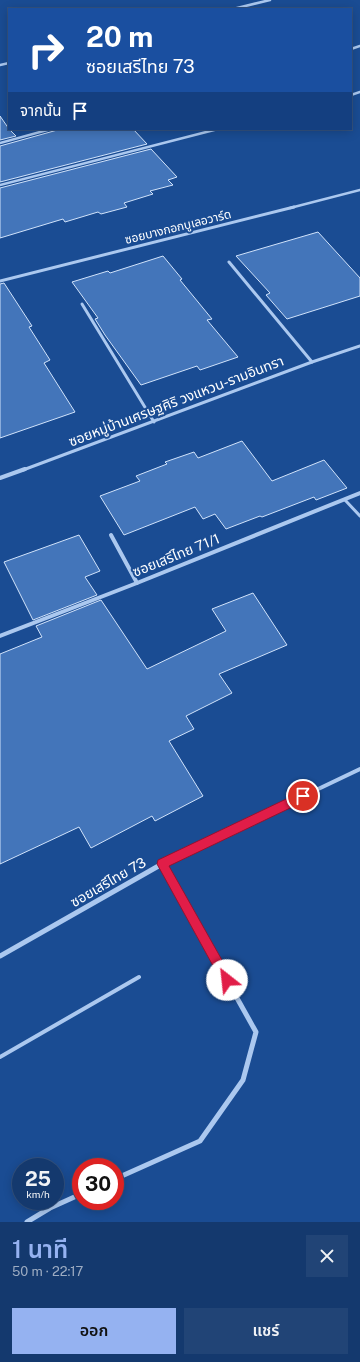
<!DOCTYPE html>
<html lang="th">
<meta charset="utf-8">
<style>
body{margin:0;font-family:"Public Sans","Noto Sans Thai",sans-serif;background:#214476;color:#f1f3f6;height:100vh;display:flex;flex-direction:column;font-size:15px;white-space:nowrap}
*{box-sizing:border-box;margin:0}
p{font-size:13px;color:#9dacc2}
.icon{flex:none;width:22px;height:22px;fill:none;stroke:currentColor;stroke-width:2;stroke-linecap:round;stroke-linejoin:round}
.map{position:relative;height:1222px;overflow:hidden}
.panel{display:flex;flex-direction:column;background:#14396e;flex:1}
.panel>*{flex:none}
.top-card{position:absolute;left:8px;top:8px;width:344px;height:122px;border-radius:0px;box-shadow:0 2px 10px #0003,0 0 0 1px #335381;background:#1a4fa0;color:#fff;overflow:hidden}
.speed{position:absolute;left:12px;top:1158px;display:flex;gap:8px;font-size:20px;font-weight:700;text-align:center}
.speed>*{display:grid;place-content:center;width:52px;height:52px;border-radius:50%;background:#14396e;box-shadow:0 2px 10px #0003,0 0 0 1px #335381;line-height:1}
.speed small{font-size:10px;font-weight:400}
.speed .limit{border:6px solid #d22;background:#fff;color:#111}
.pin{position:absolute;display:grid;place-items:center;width:34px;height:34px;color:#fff;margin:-17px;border:2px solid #fff;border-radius:50%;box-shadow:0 1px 4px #0007}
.me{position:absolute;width:44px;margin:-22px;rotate:331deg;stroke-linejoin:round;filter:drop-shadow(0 0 3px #0008)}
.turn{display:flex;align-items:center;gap:14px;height:84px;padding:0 12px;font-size:18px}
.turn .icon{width:52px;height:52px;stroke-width:2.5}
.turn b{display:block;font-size:28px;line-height:34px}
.then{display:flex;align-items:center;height:38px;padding:0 12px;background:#0003;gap:8px;font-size:15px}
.round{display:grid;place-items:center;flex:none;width:42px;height:42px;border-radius:0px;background:#214476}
.head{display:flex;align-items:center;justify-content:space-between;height:68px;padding:0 12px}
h1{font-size:24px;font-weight:600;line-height:30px;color:#95b2f1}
.button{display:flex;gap:8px;margin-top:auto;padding:8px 12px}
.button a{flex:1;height:46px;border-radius:0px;background:#95b2f1;color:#111;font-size:16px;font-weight:600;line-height:46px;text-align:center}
.button a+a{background:#214476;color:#f1f3f6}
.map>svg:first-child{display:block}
.building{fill:#4375ba;stroke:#d1e3fb}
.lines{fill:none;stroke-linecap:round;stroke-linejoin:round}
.service-far1{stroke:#abc8ef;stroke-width:3}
.service{stroke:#abc8ef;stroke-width:4}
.minor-far3{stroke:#abc8ef;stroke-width:2.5}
.minor-far2{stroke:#abc8ef;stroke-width:3}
.minor-far1{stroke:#abc8ef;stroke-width:4}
.minor{stroke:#abc8ef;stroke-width:5}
.route{fill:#e11d48;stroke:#92132f}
.labels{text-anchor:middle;stroke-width:4;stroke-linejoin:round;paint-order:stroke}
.far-street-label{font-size:12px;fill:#fff;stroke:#1a4c93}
.street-label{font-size:14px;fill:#fff;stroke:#1a4c93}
</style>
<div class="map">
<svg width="360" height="1222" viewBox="0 0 360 1222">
<rect width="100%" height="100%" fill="#1a4c93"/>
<g class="building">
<path d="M0 116 9 129 16 136 0 140Z"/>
<path d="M61 129H133L147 144 0 182V146Z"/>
<path d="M151 149 177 177 168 180 173 185 150 191 153 194 124 203 127 207 101 214 98 212 65 222 63 219 0 238V188Z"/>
<path d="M318 232 360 278V296L287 319 266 295 270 293 236 256Z"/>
<path d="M163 256 182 279 180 280 212 319 207 320 238 357 200 370 197 366 141 385 105 335 95 319 98 318 72 282 108 271 110 273Z"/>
<path d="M4 283 32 326 29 327 50 360 44 363 75 412 0 438V284Z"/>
<path d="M242 441 272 481 324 460 347 488 316 500 314 497 262 517 260 516 226 529 215 514 203 519 195 507 124 535 100 496 140 481 136 476 167 464 165 462 194 452 198 458Z"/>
<path d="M79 535 100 571 85 577 97 595 33 620 4 562Z"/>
<path d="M253 593 287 645 219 674 232 693 186 716 194 729 169 741 203 796 155 821 152 816 91 848 79 827 0 864V654L42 637 36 626 101 600 147 669 226 631 212 609Z"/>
</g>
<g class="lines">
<path class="service-far1" d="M345 500 360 516"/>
<path class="service" d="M0 1057 139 977"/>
<g class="minor-far3">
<path d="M233 9 270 0"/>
<path d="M351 49 360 46"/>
<path d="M0 65 9 63"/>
<path d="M351 95 360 92"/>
<path d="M0 143 51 129"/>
<path d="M0 185 218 129"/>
<path d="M290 208 360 190"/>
</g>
<g class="minor-far2">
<path d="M229 262 312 362"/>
<path d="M0 281 294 207"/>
<path d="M82 304 154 422"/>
<path d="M23 470 312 362 360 346"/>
</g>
<g class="minor-far1">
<path d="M0 478 25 469"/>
<path d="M111 535 137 583"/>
<path d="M0 636 137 583 360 493"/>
<path d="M291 802 360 769"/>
</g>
<g class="minor">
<path d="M0 956 162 864 293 801"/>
<path d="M115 1179 200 1141 243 1080 256 1032 162 864"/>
<path d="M27 1222 50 1208 81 1194"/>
</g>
</g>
<path class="route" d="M303 791 307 793 309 796 307 800 169 866 231 976 232 980 231 984 227 986 223 984 157 864 158 860Z"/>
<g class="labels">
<g class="far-street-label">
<text transform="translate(178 227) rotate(-14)" y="4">ซอยบางกอกบูเลอวาร์ด</text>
</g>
<g class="street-label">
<text transform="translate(176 401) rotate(-21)" y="5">ซอยหมู่บ้านเศรษฐศิริ วงแหวน-รามอินทรา</text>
<text transform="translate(176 555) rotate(-22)" y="5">ซอยเสรีไทย 71/1</text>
<text transform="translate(108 882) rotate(-30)" y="5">ซอยเสรีไทย 73</text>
</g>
</g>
</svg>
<div class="speed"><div>25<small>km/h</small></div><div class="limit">30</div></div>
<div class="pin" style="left:303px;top:796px;background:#d93025"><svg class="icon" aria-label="arrive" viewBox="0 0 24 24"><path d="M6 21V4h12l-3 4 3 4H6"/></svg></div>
<svg class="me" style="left:227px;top:980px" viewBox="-20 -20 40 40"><circle r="19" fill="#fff"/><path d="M0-13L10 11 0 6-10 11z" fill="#e11d48"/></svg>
<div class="top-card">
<div class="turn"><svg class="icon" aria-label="right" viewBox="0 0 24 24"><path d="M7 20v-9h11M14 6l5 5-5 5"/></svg><div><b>20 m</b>ซอยเสรีไทย 73</div></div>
<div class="then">จากนั้น<svg class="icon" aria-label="arrive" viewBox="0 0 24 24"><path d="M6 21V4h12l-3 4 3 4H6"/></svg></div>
</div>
</div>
<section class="panel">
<div class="head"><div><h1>1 นาที</h1><p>50 m · 22:17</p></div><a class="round"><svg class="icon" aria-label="close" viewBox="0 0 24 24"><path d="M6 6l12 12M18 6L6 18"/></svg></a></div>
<div class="button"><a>ออก</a><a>แชร์</a></div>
</section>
